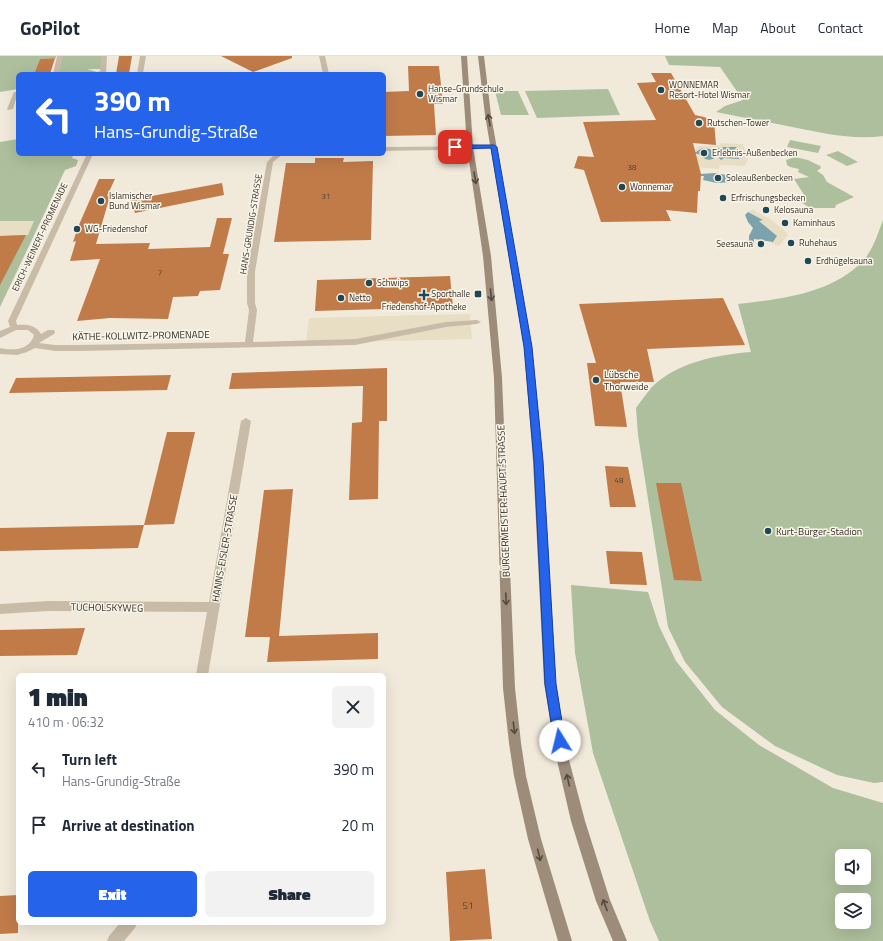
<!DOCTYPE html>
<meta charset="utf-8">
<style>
body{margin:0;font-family:"Titillium Web",sans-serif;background:#f2f2f3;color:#1f2937;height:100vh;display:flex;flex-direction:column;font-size:15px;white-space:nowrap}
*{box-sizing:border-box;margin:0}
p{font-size:13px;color:#747a83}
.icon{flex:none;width:22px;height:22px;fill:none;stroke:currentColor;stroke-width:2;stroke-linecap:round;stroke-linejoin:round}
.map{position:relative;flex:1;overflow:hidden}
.sheet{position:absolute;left:16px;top:617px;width:370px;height:252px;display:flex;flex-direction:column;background:#fff;border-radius:6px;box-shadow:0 4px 16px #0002}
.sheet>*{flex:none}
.hud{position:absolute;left:16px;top:16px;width:370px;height:84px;border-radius:6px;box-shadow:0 4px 16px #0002;background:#2563eb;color:#fff;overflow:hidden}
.buttons{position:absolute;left:835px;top:793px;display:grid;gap:8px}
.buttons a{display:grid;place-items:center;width:36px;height:36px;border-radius:6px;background:#fff;box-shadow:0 4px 16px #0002;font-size:20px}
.pin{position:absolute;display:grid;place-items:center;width:34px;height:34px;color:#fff;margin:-17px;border-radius:8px;box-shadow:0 2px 6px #0006}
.me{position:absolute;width:44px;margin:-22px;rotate:351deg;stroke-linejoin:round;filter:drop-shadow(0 0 3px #0008)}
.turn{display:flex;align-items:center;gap:14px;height:84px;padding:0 12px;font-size:18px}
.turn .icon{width:52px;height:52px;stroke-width:2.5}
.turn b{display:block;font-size:28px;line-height:34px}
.round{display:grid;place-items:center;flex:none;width:42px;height:42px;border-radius:6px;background:#f2f2f3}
.head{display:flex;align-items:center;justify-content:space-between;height:68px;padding:0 12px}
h1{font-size:24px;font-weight:800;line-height:30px}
.action{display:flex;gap:8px;margin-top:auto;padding:8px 12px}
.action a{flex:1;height:46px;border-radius:6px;background:#2563eb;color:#fff;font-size:16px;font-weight:800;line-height:46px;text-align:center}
.action a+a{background:#f2f2f3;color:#1f2937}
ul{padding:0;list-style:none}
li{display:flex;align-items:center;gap:12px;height:56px;padding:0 12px}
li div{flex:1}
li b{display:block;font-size:15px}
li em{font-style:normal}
header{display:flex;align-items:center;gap:24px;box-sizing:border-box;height:56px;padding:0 20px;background:#fff;border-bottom:1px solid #e0e1e3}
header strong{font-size:19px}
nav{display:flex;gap:22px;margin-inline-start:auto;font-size:14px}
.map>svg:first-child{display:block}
.green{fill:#adbf9c;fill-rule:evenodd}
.plaza{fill:#e8dec3}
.water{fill:#7ba2ad}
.building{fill:#c17b49}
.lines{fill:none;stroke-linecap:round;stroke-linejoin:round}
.street{fill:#c8bca8;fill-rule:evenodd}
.secondary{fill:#9c8c79;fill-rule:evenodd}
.oneway{stroke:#544b40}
.route{fill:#2563eb;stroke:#184099}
.poi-dot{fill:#1f4855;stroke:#f9f4e8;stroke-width:1.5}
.labels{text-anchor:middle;stroke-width:3;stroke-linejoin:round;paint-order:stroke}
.number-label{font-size:8px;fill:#584230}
.far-poi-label{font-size:9px;fill:#352f28;stroke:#f9f4e8;text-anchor:start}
.far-street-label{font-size:9px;fill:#352f28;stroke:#f9f4e8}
.street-label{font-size:10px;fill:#352f28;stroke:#f9f4e8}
.poi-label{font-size:10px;fill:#352f28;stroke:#f9f4e8;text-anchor:start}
.near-number-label{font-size:10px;fill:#584230}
</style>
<header>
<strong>GoPilot</strong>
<nav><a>Home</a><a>Map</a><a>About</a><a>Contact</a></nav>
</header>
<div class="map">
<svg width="883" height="885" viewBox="0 0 883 885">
<rect width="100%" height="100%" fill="#f1eadb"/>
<g class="green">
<path d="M0 0H56V2L40 3 34 18H18V33L0 36Z"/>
<path d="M61 0H103L101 13H87L97 16 101 15V18H68L73 15 66 18H57Z"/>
<path d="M665 0H883V80C852 84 822 77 792 71 767 66 741 61 716 56L725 50 743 44 720 11 669 9Z"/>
<path d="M608 33 620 59 537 62 525 35Z"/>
<path d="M495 35H518L529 59H501Z"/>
<path d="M18 83V98H74L72 102 78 104 76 110 65 114 0 251V86Z"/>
<path d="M790 84 821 90 818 97 787 91Z"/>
<path d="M838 95 858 106 847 110 826 99Z"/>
<path d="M795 101 808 104 820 110 821 112 817 115 823 119 827 126 854 141 836 149 835 152H810L801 146 806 142 794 123 809 121 798 116 799 113 790 111 787 109 786 104Z"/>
<path d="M883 164V726L874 727 837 719 775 690 722 651 685 606 668 571 638 379 636 352C641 345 646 338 651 332 677 306 716 299 751 296L738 248C781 243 831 238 863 205 873 194 878 177 883 164Z"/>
<path d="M571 529 648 536 659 570 676 605 715 654 759 689 833 732 883 747V885H659L650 865 593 697 575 597ZM842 800H864V822H842ZM842 844H864V866H842Z"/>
</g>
<g class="plaza">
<path d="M719 87 743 88 748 103 745 110 719 109V113L693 111 691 97 697 98 700 101H715L716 99 710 93 706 92H702L696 96 691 95 698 90H708L720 89Z"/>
<path d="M753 153 755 155 770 163 785 175 788 179 779 190 771 187 777 180 759 165 762 163 748 156Z"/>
<path d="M0 165H34L28 179 0 180Z"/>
<path d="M470 258 472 283 306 287 309 262Z"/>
</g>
<g class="water">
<path d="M724 91H737L739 103 724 102 721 104 716 99 713 103C706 105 704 102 698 98 695 97 690 97 687 97V95L696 96 702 92 710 93 716 97V93Z"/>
<path d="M715 117 732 120V126L717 127 703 124 704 120H701V118Z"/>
<path d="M748 156 763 164 759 165 777 180 773 186 754 183V191L749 190V180L753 172 748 166 745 159Z"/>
</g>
<g class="building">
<path d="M119 0H132L129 18H116Z"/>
<path d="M221 0H292V2L253 16Z"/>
<path d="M55 2 50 18H34L40 3Z"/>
<path d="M408 10H439L443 48H434L436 79 384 80V36L409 35Z"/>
<path d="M651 17H671L695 59 704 61 714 65 716 89 693 87 701 118 700 135H698L697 157 666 154 671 165 601 166 584 114 574 112 578 100 594 101 583 66 656 64 637 27 656 26Z"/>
<path d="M315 102H344L343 106 373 105 371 184 274 186 286 107H315Z"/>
<path d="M99 123H115L107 140H110L96 188 150 187 148 193 210 191 217 162H232L223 198H229L220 234 200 235 198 240 173 241 168 263 110 262 77 265 100 203 70 205 76 185 73 186 78 171Z"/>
<path d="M222 127 224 139 135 157 130 144Z"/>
<path d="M26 179 0 229V180Z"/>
<path d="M450 220 453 251 315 255 317 224Z"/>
<path d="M723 242 745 289 647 293 654 326H620L627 371 595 370 587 307H596L579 248Z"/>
<path d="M387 312V365H379L378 443 349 444 352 367 362 366 363 330 229 333 232 317Z"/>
<path d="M171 319 167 334 9 337 16 322Z"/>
<path d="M167 376H195L174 468 144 469Z"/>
<path d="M605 410 628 411 636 451H610Z"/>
<path d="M656 427H681L702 525 674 524Z"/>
<path d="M293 433 279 580 378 577V603L267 606 270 581H245L264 434Z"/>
<path d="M144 469 138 492 0 495V472Z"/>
<path d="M606 495 642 496 647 529 610 528Z"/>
<path d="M85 572 77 599 0 600V574Z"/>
<path d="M485 813 492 883 450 885 446 816Z"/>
<path d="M18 839V877L0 878V840Z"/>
</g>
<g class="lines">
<g class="street">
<path d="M57 0H63L59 18H53Z"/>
<path d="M101 0H107L106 18H100Z"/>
<path d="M140 0H146L143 18H137Z"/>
<path d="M319 0H325L329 18H323Z"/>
<path d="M14 36H18L13 53 8 54 7 53Z"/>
<path d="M496 90 497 91 494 93 384 95V91Z"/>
<path d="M87 98H93L16 265 17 269C27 268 36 269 41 278L48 274H54L55 276 54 278 39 287 55 289H78L245 286 249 254 247 247V216L267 106 275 98H283L273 106 255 216V247L257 254 253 286 355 283 446 266 477 264 481 266 477 268 446 271 355 289 78 295H55L35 292 27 296 17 299 0 298V292C13 295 30 294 34 279L28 274H16L0 282V275L10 271 8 265Z"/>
<path d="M246 362 251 365 208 619H196L207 556 48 555 0 558V548L48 545 209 546 241 365Z"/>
<path d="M120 867H137L135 872 124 885H107L109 880Z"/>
</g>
<g class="secondary">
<path d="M461 0H467L473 91 491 200 502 322 515 632 521 687 526 720 541 783 572 885H558L528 783 514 720 509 687 503 632 494 322 483 200 467 91Z"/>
<path d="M478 0H484L491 59 532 291 543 405 556 627 568 700 585 765 610 844 627 885H613L596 845 571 765 556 700 544 627 533 405 524 291 485 59Z"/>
</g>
</g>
<defs><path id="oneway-shaft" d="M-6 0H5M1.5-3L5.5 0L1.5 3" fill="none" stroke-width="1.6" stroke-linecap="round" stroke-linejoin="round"/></defs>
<g class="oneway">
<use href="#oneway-shaft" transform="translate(489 64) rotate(-100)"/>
<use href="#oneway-shaft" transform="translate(475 122) rotate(81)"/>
<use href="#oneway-shaft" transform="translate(491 239) rotate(84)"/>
<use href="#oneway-shaft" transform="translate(506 543) rotate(88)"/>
<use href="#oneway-shaft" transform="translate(514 672) rotate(83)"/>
<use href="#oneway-shaft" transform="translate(568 724) rotate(-103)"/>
<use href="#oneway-shaft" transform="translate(539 799) rotate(76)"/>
<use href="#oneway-shaft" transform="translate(605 849) rotate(-111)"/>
</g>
<path class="route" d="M494 89 497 91 532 291 543 405 556 628 565 685 564 689 560 690 556 689 554 685 545 628 534 405 524 291 491 92 455 93 452 91 455 89Z"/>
<g class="poi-dot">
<circle cx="661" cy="34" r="4"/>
<circle cx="420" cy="38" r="4"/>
<circle cx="699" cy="67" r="4"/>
<circle cx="704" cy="97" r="4"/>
<circle cx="718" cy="122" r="4"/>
<circle cx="622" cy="131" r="4"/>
<circle cx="723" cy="142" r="4"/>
<circle cx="101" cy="145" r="4"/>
<circle cx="766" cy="154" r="4"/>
<circle cx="785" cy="167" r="4"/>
<circle cx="77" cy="173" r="4"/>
<circle cx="791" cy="187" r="4"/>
<circle cx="761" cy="188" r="4"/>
<circle cx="808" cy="205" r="4"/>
<circle cx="369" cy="227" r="4"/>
<rect x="474" y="234" width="8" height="8" rx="2"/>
<path d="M422 233h4v4h4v4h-4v4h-4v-4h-4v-4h4z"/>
<circle cx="341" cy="242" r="4"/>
<circle cx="596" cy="324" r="4"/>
<circle cx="768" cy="475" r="4"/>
</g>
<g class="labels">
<g class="number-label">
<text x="632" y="114">38</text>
<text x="326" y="143">31</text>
<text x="160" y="219">7</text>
<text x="619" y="427">48</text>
</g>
<g class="far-poi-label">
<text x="669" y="32">WONNEMAR<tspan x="669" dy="10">Resort-Hotel Wismar</tspan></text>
<text x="428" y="36">Hanse-Grundschule<tspan x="428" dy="10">Wismar</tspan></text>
<text x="707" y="70">Rutschen-Tower</text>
<text x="712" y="100">Erlebnis-Außenbecken</text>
<text x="726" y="125">Soleaußenbecken</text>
<text x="630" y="134">Wonnemar</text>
<text x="109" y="143">Islamischer<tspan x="109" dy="10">Bund Wismar</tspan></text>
<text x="731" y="145">Erfrischungsbecken</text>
<text x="774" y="157">Kelosauna</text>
<text x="793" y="170">Kaminhaus</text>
<text x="85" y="176">WG-Friedenshof</text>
<text x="799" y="190">Ruhehaus</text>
<text x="753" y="191" text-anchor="end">Seesauna</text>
<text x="816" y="208">Erdhügelsauna</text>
<text x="377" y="230">Schwips</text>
<text x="470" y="241" text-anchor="end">Sporthalle</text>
<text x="349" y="245">Netto</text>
<text x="424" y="254" text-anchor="middle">Friedenshof-Apotheke</text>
</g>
<g class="far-street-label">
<text transform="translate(251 168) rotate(-81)" y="3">HANS-GRUNDIG-STRASSE</text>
<text transform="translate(40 181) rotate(-65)" y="3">ERICH-WEINERT-PROMENADE</text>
</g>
<g class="street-label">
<text transform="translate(141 279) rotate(-1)" y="4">KÄTHE-KOLLWITZ-PROMENADE</text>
<text transform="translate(503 445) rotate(-92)" y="4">BÜRGERMEISTER-HAUPT-STRASSE</text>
<text transform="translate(224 492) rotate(-80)" y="4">HANNS-EISLER-STRASSE</text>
<text transform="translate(107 551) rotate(1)" y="4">TUCHOLSKYWEG</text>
</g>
<g class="poi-label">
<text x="604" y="322">Lübsche<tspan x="604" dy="12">Thorweide</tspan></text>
<text x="776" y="479">Kurt-Bürger-Stadion</text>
</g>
<g class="near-number-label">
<text x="468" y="853">51</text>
</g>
</g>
</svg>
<div class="buttons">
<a><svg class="icon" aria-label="sound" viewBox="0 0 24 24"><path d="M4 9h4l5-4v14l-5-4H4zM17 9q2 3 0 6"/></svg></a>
<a><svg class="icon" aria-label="layers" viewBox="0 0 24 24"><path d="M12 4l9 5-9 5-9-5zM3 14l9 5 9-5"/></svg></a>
</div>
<div class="pin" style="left:455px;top:91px;background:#d93025"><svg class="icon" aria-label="arrive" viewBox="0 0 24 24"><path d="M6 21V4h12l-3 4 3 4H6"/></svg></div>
<svg class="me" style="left:560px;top:685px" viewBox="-20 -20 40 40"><circle r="19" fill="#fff"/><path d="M0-13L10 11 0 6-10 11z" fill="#2563eb"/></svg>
<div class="hud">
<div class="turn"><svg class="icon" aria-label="left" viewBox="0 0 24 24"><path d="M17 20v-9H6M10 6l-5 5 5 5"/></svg><div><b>390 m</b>Hans-Grundig-Straße</div></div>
</div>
<section class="sheet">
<div class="head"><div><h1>1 min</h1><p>410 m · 06:32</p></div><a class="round"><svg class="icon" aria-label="close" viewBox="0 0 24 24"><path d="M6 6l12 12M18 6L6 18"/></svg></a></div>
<ul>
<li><svg class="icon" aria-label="left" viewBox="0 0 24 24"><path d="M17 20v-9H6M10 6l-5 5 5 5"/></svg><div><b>Turn left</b><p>Hans-Grundig-Straße</p></div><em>390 m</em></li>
<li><svg class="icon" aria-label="arrive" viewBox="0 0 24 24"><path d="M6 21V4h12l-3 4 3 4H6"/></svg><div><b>Arrive at destination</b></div><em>20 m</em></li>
</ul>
<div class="action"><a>Exit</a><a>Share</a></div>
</section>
</div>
